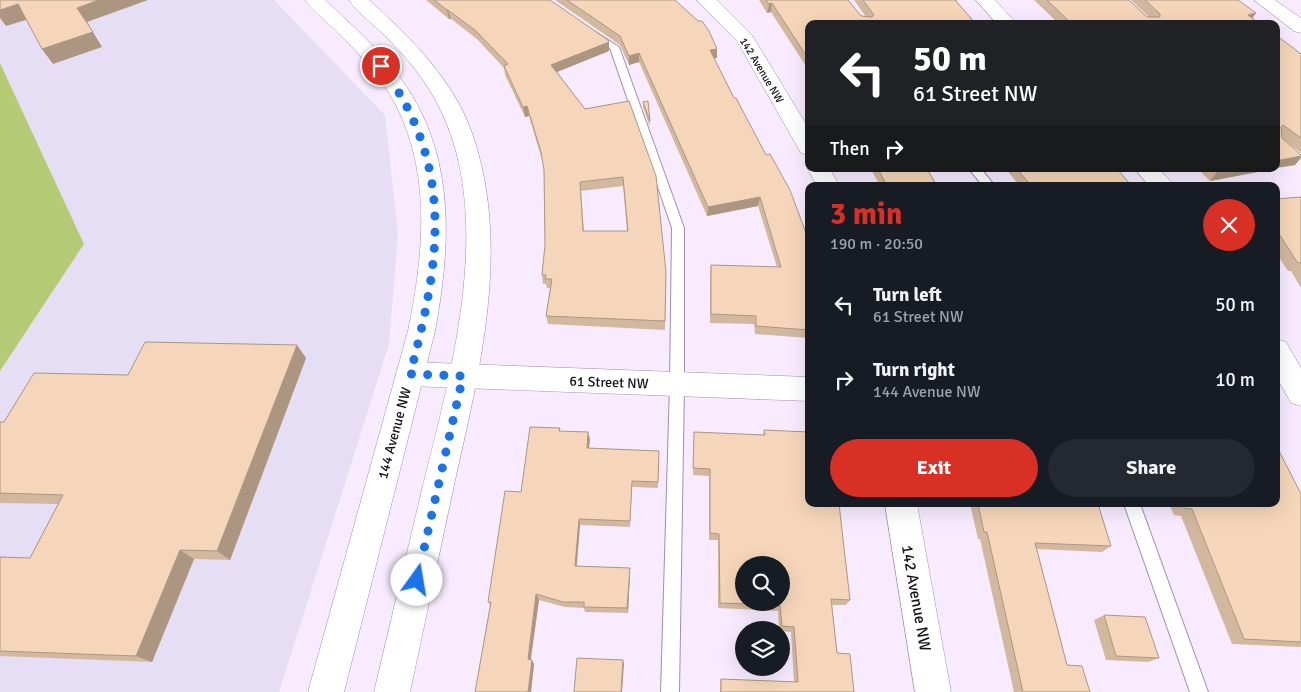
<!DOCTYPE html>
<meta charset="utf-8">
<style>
body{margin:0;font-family:Signika,sans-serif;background:#242831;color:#f1f3f6;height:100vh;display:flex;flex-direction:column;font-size:19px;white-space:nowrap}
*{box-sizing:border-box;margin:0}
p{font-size:16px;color:#9ea1a6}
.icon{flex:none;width:28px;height:28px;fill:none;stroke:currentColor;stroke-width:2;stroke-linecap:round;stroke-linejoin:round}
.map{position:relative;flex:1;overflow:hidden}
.side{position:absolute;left:805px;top:182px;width:475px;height:325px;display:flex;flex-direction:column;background:#171b24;border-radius:10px;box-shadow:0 5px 20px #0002}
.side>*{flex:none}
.banner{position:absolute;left:805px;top:20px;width:475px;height:152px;border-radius:10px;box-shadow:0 5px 20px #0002;background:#202124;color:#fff;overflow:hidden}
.tools{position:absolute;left:735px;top:556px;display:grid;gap:10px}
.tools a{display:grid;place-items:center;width:55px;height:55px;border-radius:50%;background:#171b24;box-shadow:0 5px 20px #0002;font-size:25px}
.pin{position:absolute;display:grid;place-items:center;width:42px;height:42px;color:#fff;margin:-21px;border:2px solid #fff;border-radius:50%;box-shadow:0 1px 5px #0007}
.me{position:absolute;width:55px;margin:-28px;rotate:13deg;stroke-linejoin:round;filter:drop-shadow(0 0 4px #0008)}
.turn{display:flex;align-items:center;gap:18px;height:105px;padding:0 25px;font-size:22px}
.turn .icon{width:65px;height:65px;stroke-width:2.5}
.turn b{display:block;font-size:35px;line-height:42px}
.then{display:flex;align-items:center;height:48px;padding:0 25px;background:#0003;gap:10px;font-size:19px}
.round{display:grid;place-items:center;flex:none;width:52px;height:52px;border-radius:26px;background:#242831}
.headline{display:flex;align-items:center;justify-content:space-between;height:85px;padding:0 25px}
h1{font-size:30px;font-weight:700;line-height:38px;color:#d93025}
.primary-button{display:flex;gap:10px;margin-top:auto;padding:10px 25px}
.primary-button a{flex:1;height:58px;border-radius:30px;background:#d93025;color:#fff;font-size:20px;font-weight:700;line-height:58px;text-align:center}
.primary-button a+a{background:#242831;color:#f1f3f6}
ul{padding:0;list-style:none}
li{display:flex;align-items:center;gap:15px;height:75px;padding:0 25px}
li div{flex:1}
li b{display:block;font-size:19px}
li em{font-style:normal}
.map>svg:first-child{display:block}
.education{fill:#e6def4}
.green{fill:#b6ca76}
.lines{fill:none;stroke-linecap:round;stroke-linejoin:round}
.service-casing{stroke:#a28eac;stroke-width:2}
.minor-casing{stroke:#a28eac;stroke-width:1}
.tertiary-casing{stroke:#a28eac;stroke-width:1}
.service{fill:#fff;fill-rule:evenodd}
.minor{fill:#fff;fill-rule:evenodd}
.tertiary{fill:#fff;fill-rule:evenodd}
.wall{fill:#d3b8a0;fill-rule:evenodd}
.shaded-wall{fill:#ac9682}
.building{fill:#f5d6ba;stroke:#ac9682;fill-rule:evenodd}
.route{stroke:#1a73e8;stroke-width:9;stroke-dasharray:0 16.2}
.labels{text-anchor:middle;stroke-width:4.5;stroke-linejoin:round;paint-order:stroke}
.far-street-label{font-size:11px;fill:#160e19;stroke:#fff}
.street-label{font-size:14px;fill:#160e19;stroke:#fff}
.near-street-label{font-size:16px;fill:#160e19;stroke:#fff}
</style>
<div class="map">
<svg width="1301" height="692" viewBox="0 0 1301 692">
<rect width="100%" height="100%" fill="#f8ebff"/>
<path class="education" d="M0 0H274L385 115 398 234 389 344 279 692H0V371L84 244 0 63Z"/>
<path class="green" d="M0 63 84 244 0 371Z"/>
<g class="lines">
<g class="service-casing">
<g id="service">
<path d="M594 31 619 47 684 228V385L679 692H661L670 385 672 228 610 48 591 36 589 34Z"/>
<path d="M969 169H981L995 186H983Z"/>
<path d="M1124 504H1140L1208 692H1190Z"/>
</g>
</g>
<g class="minor-casing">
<g id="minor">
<path d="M697 0H717L752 35 809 129V155L801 153 737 41Z"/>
<path d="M976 0H995L1017 24H997Z"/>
<path d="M809 167V169H830L839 186H817L808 169Z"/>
<path d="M1135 169H1159L1175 186H1149Z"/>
<path d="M1276 339 1286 342 1301 368V406L1291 403 1276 376Z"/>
<path d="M410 362 809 377V401L410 386 400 382 396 374 400 366Z"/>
<path d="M885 504H917L951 692H915Z"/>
</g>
</g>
<g class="tertiary-casing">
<g id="tertiary">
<path d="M305 0H325C352 25 379 49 401 79 456 154 451 245 435 331L344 692H308L408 331C426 245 434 149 376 74 363 57 347 42 332 27 323 18 312 10 305 0Z"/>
<path d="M349 0H369C410 37 453 79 472 133 512 247 479 372 454 485 439 554 425 623 410 692H374C390 626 405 560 421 494 449 379 495 226 442 113 428 82 405 55 381 32 371 22 357 12 349 0Z"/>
<path d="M1254 0H1275L1301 18V33L1294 31Z"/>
</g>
</g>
<use href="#service" class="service"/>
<use href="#minor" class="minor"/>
<use href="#tertiary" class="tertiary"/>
</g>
<g class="wall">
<path d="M426 0H550L609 42V51L557 72 585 109 629 101 666 272 665 330 548 324 546 316 550 288H547L546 284H543L542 275 545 245 544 170 542 160 529 116 525 117 505 75 504 68 477 39 451 19H449ZM623 186 627 231H584L581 191Z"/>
<path d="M555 0H675L717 58H714L734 98 809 241V297H807L809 316V334L808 338 755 334 754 324 710 323V274L711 265 777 267 758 206 707 216 639 62 629 65 620 45Z"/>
<path d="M759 0H848L861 16 866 17 854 0H957V2L976 24H809V71L771 12 767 13Z"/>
<path d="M1034 0H1129L1147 17H1149L1131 0H1238L1252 18 1260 24H1059Z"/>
<path d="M1276 35 1301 54V153L1283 139 1295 165 1276 168Z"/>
<path d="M643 102 650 121V127L643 107Z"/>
<path d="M871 169H927L937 186H880Z"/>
<path d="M1006 169H1117L1018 184Z"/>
<path d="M1198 169H1273L1210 181Z"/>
<path d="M1301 197V288L1291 271H1288L1276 253V199Z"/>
<path d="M306 358 230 560 194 559 152 662 0 656V557L30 558 58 504 0 503V422H4L128 375Z"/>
<path d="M560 428V431L590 439 589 448 659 451 658 488 632 487 630 527 580 525 577 566 630 568V574L628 613 585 612 584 608 565 607 539 600 531 660 534 664 531 692H475L490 605 488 602 521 492Z"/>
<path d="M764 430 809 504 850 600 846 605H832L837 653 854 692H720V683L721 679 794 682 791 632 781 631V630H779L778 611 718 608V540H709V476L693 475 694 432 763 435Z"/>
<path d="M1301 494V647L1232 644 1181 516 1174 515 1169 504H1276Z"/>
<path d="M970 504H1098L1111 546 1102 552 1037 549 1067 665 1090 692H1014L980 539H978Z"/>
<path d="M1104 615 1159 658 1148 662 1106 660 1094 620Z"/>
</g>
<g class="shaded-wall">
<path d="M99 0H148L87 22 102 47 53 64 42 49 77 8Z"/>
<path d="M772 3 771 12 767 13 769 4Z"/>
<path d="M18 4 29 19 6 26 0 18V10Z"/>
<path d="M447 10H448L451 19H449Z"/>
<path d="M1256 13 1250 22 1248 15Z"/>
<path d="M609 42V51L552 74 551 65Z"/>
<path d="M717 49V58L710 59V50Z"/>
<path d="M639 53V62L629 65V56Z"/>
<path d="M527 106 529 116 525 117 523 107Z"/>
<path d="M1301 156V158L1295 165 1276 168V161Z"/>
<path d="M1236 169H1273L1210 181 1217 172Z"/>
<path d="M760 197 758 206 707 216 708 207Z"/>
<path d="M297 345 306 358 230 560 217 551Z"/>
<path d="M588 432 590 439 588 456 587 448Z"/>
<path d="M579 519 580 525 576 571 575 566Z"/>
<path d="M180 550 194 559 152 662 136 656Z"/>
<path d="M630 568V574L628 613 627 608Z"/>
<path d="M536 594 539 600 530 663 528 659Z"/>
<path d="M532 660 534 664 531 692H528Z"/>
<path d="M623 660 624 664 622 692H621Z"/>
</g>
<g class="building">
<path d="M0 0H99L77 8 93 32 42 49 18 4 0 10Z"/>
<path d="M434 0H550L608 40 609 42 551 65 585 109 629 101 656 176 666 272 665 321 546 316 552 279H545L546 275H542L545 245 544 170 541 152 527 106 523 107 504 66 508 64 475 30 448 10H447ZM623 177 628 231H583L580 182Z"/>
<path d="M567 0H675L698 21H702L709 31 717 49 710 50 734 98H736L766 155 770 154 790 190 809 241V288H806L809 316V330L756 326V316L711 314V265L781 267 760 197 708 207 639 53 629 56 620 36Z"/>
<path d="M766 0H848L861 16 872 17 874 15 863 0H955L976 24H904V23L809 24V60L772 3 769 4Z"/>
<path d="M1047 0H1129L1147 17H1160V14L1145 0H1238L1256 13 1248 15 1260 24H1072Z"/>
<path d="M1276 35 1301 54V138L1283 125 1281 127 1282 138 1301 155V156L1276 161Z"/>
<path d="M648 101 650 121 643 102Z"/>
<path d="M878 169H927L937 186H887Z"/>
<path d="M1017 169H1117L1132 186H1008L1029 183Z"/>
<path d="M1214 169H1236L1217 172Z"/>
<path d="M1301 197V263H1300L1297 262 1276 229V199Z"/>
<path d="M145 342 297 345 217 551 180 550 136 656 0 651V557L30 558 63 495 0 493V422H4L34 373 128 375Z"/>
<path d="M530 427 560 428 559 431 588 432 587 448 659 451 658 482 632 481 630 521 579 519 575 566 630 568 627 608 584 607V602H563L536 594 528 659 532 660 528 692H475L491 602H488L505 491 521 492Z"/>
<path d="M764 430 809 432V504H839L850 600 831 599 837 653 850 654 854 692H721V679L798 682 794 627 782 626 780 605 720 603 719 534 710 533V469L693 468 694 432 765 435ZM744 565H781V602H744Z"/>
<path d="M1276 445 1301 494V642L1244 639 1192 509 1184 508 1182 504H1276Z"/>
<path d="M978 504H1098L1111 546 1035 543 1067 665 1082 666 1090 692H1023L987 532H984Z"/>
<path d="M1104 615 1145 617 1159 658 1116 656Z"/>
<path d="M577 658 623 660 621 692H574Z"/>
</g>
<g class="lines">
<path class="route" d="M381 66C456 166 440 263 410 374L463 376 417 580"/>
</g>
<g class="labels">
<g class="far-street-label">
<text transform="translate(762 70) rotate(59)" y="4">142 Avenue NW</text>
</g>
<g class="street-label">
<text transform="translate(609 382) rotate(2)" y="5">61 Street NW</text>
<text transform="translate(394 433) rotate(-75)" y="5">144 Avenue NW</text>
</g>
<g class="near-street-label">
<text transform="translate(917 598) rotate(80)" y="6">142 Avenue NW</text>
</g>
</g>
</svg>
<div class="tools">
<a><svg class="icon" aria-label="search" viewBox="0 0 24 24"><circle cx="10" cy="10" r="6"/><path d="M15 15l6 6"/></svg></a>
<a><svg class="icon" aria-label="layers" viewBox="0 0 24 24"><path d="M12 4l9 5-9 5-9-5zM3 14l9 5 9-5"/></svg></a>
</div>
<div class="pin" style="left:381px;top:66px;background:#d93025"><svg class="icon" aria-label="arrive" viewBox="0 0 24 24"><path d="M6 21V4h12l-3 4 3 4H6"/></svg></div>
<svg class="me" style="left:417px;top:580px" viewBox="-20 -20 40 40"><circle r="19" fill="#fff"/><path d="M0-13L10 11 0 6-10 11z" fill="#1a73e8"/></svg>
<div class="banner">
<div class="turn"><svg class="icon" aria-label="left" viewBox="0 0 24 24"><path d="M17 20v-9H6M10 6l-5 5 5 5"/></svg><div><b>50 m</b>61 Street NW</div></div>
<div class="then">Then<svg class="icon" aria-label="right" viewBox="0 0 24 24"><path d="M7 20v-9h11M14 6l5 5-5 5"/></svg></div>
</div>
<section class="side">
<div class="headline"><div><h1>3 min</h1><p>190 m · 20:50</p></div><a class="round" style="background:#d93025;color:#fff"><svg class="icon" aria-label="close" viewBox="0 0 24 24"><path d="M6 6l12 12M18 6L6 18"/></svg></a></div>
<ul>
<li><svg class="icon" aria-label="left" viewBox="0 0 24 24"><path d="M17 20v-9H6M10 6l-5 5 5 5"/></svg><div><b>Turn left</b><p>61 Street NW</p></div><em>50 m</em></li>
<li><svg class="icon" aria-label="right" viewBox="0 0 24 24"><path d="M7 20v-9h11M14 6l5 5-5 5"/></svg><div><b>Turn right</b><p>144 Avenue NW</p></div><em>10 m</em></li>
</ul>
<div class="primary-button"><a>Exit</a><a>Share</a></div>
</section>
</div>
